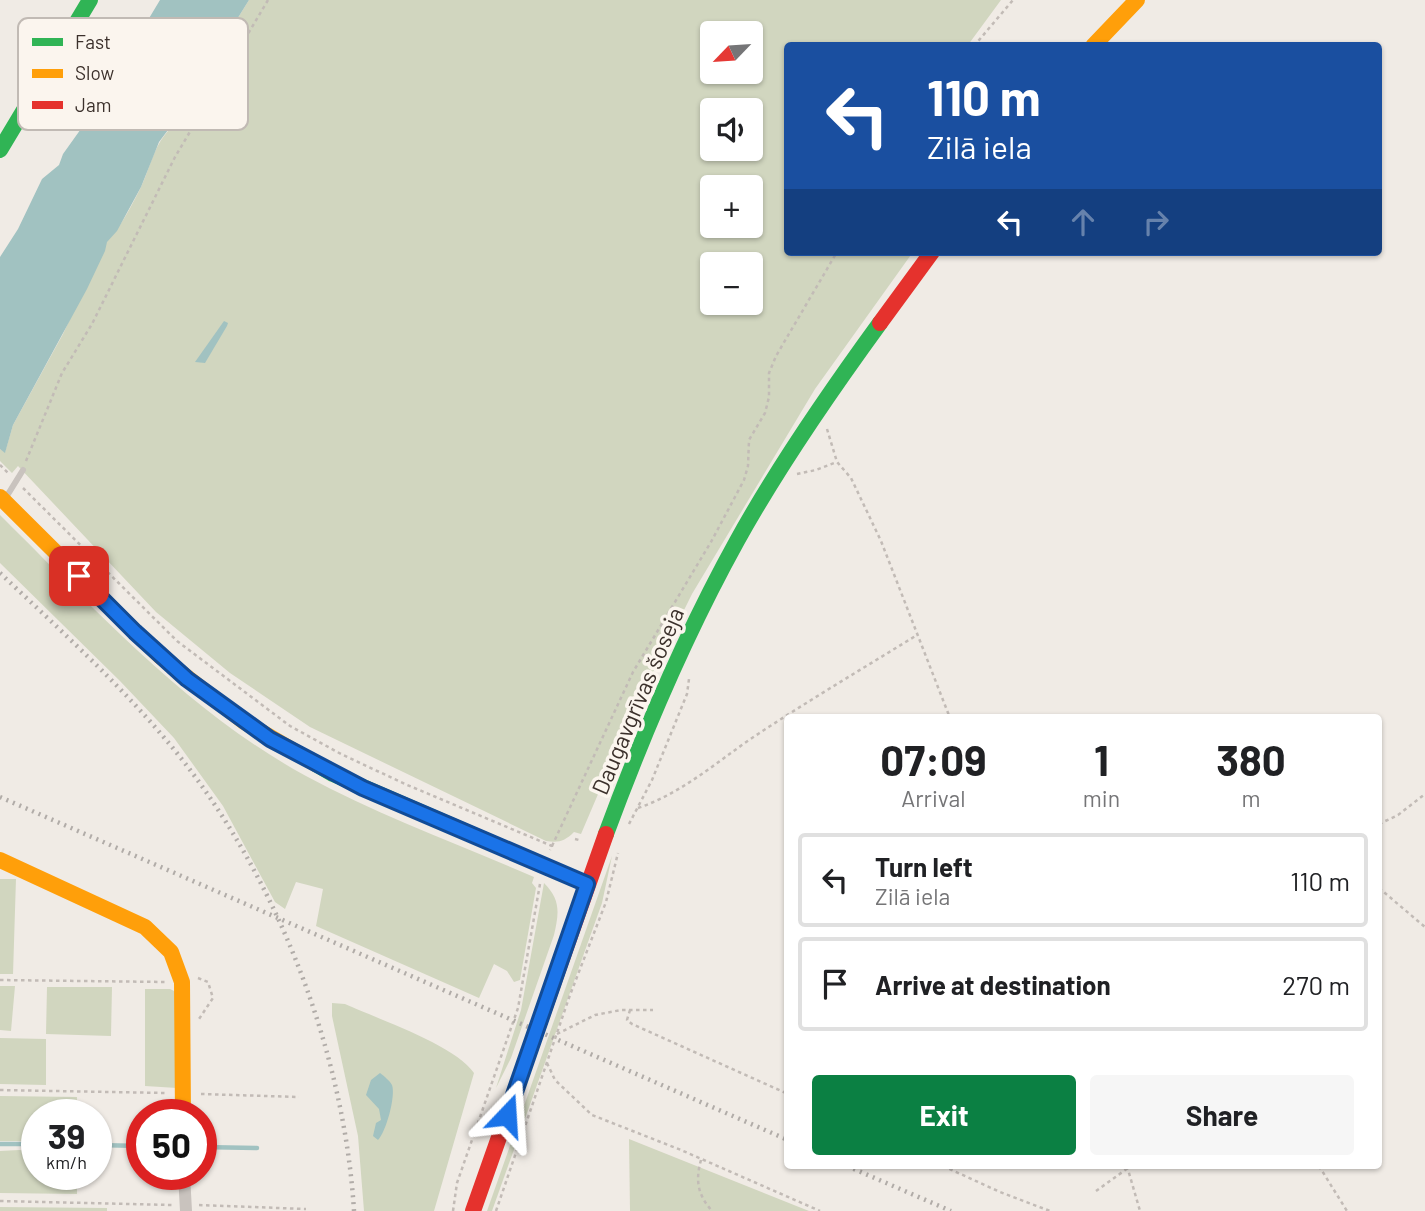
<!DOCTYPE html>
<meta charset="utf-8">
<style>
body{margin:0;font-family:Barlow,sans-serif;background:#f6f6f6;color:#202124;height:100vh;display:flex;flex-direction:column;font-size:26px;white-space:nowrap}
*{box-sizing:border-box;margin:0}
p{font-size:23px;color:#757577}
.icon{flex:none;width:38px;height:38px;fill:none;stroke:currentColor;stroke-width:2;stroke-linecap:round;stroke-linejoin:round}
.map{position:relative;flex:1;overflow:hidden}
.drawer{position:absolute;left:784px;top:714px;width:598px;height:455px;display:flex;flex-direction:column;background:#fff;border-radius:7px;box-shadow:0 2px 5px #0004}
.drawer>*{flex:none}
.top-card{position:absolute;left:784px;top:42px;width:598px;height:214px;border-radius:7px;box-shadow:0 2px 5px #0004;background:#1a4fa0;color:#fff;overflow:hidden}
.needle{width:46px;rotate:245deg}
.fabs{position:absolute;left:700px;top:21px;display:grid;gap:14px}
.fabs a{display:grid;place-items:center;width:63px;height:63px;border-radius:7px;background:#fff;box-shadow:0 2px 5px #0004;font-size:35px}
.speed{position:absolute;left:21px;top:1099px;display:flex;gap:14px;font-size:35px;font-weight:700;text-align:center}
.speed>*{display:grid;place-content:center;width:91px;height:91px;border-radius:50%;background:#fff;box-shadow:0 2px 5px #0004;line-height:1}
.speed small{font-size:18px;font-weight:400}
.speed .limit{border:10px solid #d22;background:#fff;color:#111}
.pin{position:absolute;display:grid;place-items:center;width:60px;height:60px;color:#fff;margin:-30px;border-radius:14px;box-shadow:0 4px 10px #0006}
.me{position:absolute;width:77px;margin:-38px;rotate:20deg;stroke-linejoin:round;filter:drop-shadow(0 0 5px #0008)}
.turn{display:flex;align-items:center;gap:24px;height:147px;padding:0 28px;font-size:32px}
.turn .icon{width:91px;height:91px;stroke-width:2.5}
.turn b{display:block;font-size:49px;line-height:60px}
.lanes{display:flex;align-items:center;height:66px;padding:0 28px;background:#0003;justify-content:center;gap:35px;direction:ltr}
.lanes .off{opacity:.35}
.eta{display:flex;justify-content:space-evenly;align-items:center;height:119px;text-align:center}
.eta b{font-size:42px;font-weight:700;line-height:49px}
.button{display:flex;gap:14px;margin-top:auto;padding:14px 28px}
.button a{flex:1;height:80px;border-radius:7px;background:#0b8043;color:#fff;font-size:28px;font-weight:700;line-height:80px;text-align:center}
.button a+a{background:#f6f6f6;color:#202124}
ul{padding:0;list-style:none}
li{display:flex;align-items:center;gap:21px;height:94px;margin:0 14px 10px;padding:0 14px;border:4px solid #e0e0e0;border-radius:7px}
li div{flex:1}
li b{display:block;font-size:26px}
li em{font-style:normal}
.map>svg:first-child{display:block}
.green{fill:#d1d6bf;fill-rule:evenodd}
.water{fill:#a1c2c1}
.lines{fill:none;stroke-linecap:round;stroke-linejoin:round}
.stream{stroke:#a1c2c1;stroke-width:4.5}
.path{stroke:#c2bbb6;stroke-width:2.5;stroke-dasharray:3.5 3.5;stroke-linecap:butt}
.lane{stroke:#c9c3be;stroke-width:6}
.street{stroke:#c9c3be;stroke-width:12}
.fast{stroke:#30b455;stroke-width:16}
.slow{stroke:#ff9f0a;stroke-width:16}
.jam{stroke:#e5322d;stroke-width:16}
.rail{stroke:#b1aca8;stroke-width:4.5;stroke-dasharray:2 5;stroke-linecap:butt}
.route-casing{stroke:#114b97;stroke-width:18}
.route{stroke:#1a73e8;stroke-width:12}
.labels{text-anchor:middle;stroke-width:7;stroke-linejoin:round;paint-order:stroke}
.street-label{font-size:23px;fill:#3b302b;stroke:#fbf5ee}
.key{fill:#fbf5ee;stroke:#c1bab4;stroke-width:2}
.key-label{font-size:19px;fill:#3b302b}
</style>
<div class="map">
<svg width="1425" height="1211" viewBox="0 0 1425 1211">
<rect width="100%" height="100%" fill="#f0ebe5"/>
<g class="green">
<path d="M249 0H1001L968 45 788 46V252H913L815 389 692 594 631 717 581 834 574 832C565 841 559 843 546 841L310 727 230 673 156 612 18 466 12 473 0 461V449L5 452 13 425 63 334 107 241C121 227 132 205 141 187 148 172 152 155 160 142 166 132 182 116 185 107 188 97 207 58 216 53ZM712 33H751V72H712ZM712 110H751V149H712ZM712 187H751V226H712ZM712 264H751V303H712Z"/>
<path d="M0 515C95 609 187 711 306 776 376 814 460 845 534 877L532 883 536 888 520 980 514 982 507 971 494 964 479 998 316 926 323 889 296 882 285 909 275 902 223 806 174 738 120 681 0 563Z"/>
<path d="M612 856 602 903 492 1211H487Z"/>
<path d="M0 879H16L13 974H0Z"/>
<path d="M544 883C561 900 559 913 554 935L511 1058 496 1088 521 1010Z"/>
<path d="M0 986H15L11 1031 0 1030Z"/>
<path d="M47 987H112L111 1036 46 1034Z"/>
<path d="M145 989H170L178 993 177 1088 145 1086Z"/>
<path d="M332 1003 345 1004C378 1019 455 1045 474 1073L434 1211H364L358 1136 332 1016Z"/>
<path d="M0 1038 46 1039V1085L0 1084Z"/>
<path d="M0 1096 77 1097 76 1115H37V1141H0Z"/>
<path d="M629 1139 809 1211H630Z"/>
<path d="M19 1150 37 1152V1174H77V1194L0 1193V1151Z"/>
<path d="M0 1207 107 1208V1211H0Z"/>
</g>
<g class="water">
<path d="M160 0H249L216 53 211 56 197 83 185 101 183 110 159 142 141 187 117 231 107 242 105 251 87 289 13 425 5 453 0 449V257L18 229 42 179 59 165 63 154 88 119 111 70 136 40Z"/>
<path d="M224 321 228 323 227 326 205 363 195 362Z"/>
<path d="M380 1073C384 1076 390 1081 392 1085 396 1096 386 1132 378 1140L373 1136 376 1123 381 1120 379 1109 366 1095 371 1080Z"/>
</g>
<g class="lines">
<g class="stream">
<path d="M0 1144H37"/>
<path d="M96 1145 142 1146"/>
<path d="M201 1147 257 1148"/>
</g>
<g class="path">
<path d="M974 46 1013 0"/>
<path d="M827 429 837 462 851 478 881 541 950 718"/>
<path d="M26 461 62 373 92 324 175 157 268 0"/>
<path d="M0 465 8 473"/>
<path d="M797 474 816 470 837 462"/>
<path d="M23 488 177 641 290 726 341 754 405 784 552 846 550 850"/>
<path d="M638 808C682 793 714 764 752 738 806 702 862 669 917 635"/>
<path d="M629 824 652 780 687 694 689 679"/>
<path d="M1379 824 1398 815 1425 794"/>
<path d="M575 839 579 840"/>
<path d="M552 846 633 672 711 542 744 480 748 466 749 440 765 413 769 397V373L776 356 837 252"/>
<path d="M1379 888 1425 927"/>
<path d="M198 978 208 982 213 998 199 1019"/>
<path d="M0 980 165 982"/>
<path d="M630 1010 627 1020 632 1024 788 1094"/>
<path d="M557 1034 595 1015 621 1010H653"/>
<path d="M547 1063 555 1080 592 1115 681 1150 820 1211"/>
<path d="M0 1090 166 1093"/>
<path d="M201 1094 299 1097"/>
<path d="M701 1160C695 1181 698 1195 712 1211"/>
<path d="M943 1166 1000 1192 1050 1211"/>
<path d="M1127 1166 1140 1211"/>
<path d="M1319 1166 1347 1211"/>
<path d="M1096 1191 1128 1168"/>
<path d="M0 1201 172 1205"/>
<path d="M199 1205 306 1209"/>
<path d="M453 1211 457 1183 518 1008 540 884"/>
<path d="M496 1211 570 995 606 902 618 853"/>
</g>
<path class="lane" d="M5 499 23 470"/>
<path class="street" d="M184 1174 186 1211"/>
<g class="fast">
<path d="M0 150 90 0"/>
<path d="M316 764 333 774 587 884"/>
<path d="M606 834C643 734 685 635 737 541 779 465 829 393 880 323"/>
</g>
<g class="slow">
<path d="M1093 46 1137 0"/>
<path d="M0 497 161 657 243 721 316 764"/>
<path d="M0 860 145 927 171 952 182 982 183 1115"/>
</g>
<g class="jam">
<path d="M880 323 932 252"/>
<path d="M473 1211 606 834"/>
</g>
<g class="rail">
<path d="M0 573C59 629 120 684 172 747 275 872 344 1049 354 1211"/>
<path d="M0 797 788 1140"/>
<path d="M847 1166 951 1211"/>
</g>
</g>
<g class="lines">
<g class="route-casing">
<path id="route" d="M79 576 135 632 187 679 270 739 363 788 587 884 507 1115"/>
</g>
<use href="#route" class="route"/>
</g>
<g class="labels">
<g class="street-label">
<text transform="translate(638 701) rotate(-67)" y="8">Daugavgrīvas šoseja</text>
</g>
</g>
<rect x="18" y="18" width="230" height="112" rx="10" class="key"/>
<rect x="32" y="38" width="31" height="8" fill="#30b455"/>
<rect x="32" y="69" width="31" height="9" fill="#ff9f0a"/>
<rect x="32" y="101" width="31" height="8" fill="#e5322d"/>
<g class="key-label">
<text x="75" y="49">Fast</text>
<text x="75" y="80">Slow</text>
<text x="75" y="112">Jam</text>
</g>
</svg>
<div class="fabs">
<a><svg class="needle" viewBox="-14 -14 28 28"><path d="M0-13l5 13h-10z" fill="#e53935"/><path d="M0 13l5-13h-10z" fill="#757577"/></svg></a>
<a><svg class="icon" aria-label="sound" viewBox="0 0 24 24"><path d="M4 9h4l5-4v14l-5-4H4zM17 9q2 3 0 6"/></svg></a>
<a>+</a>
<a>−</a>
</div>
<div class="speed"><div>39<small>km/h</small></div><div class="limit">50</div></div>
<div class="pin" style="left:79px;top:576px;background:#d93025"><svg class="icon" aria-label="arrive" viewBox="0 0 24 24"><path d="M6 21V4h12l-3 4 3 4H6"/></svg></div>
<svg class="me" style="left:507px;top:1115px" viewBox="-20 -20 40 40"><path d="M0-17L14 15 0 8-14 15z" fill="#1a73e8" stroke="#fff" stroke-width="4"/></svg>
<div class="top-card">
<div class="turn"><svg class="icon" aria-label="left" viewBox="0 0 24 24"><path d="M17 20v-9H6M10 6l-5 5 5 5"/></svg><div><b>110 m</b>Zilā iela</div></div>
<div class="lanes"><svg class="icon" aria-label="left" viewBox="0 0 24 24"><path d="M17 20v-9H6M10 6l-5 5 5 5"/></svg><svg class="icon off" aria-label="ahead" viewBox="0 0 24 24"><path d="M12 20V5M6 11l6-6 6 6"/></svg><svg class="icon off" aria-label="right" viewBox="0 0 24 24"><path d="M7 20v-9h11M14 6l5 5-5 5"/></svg></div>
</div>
<section class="drawer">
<div class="eta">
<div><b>07:09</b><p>Arrival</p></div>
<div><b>1</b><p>min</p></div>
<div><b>380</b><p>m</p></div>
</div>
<ul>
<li><svg class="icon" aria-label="left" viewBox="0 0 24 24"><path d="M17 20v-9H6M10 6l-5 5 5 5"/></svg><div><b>Turn left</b><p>Zilā iela</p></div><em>110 m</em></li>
<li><svg class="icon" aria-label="arrive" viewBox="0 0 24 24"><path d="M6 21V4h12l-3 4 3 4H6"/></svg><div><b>Arrive at destination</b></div><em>270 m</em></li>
</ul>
<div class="button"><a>Exit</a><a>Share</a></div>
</section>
</div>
